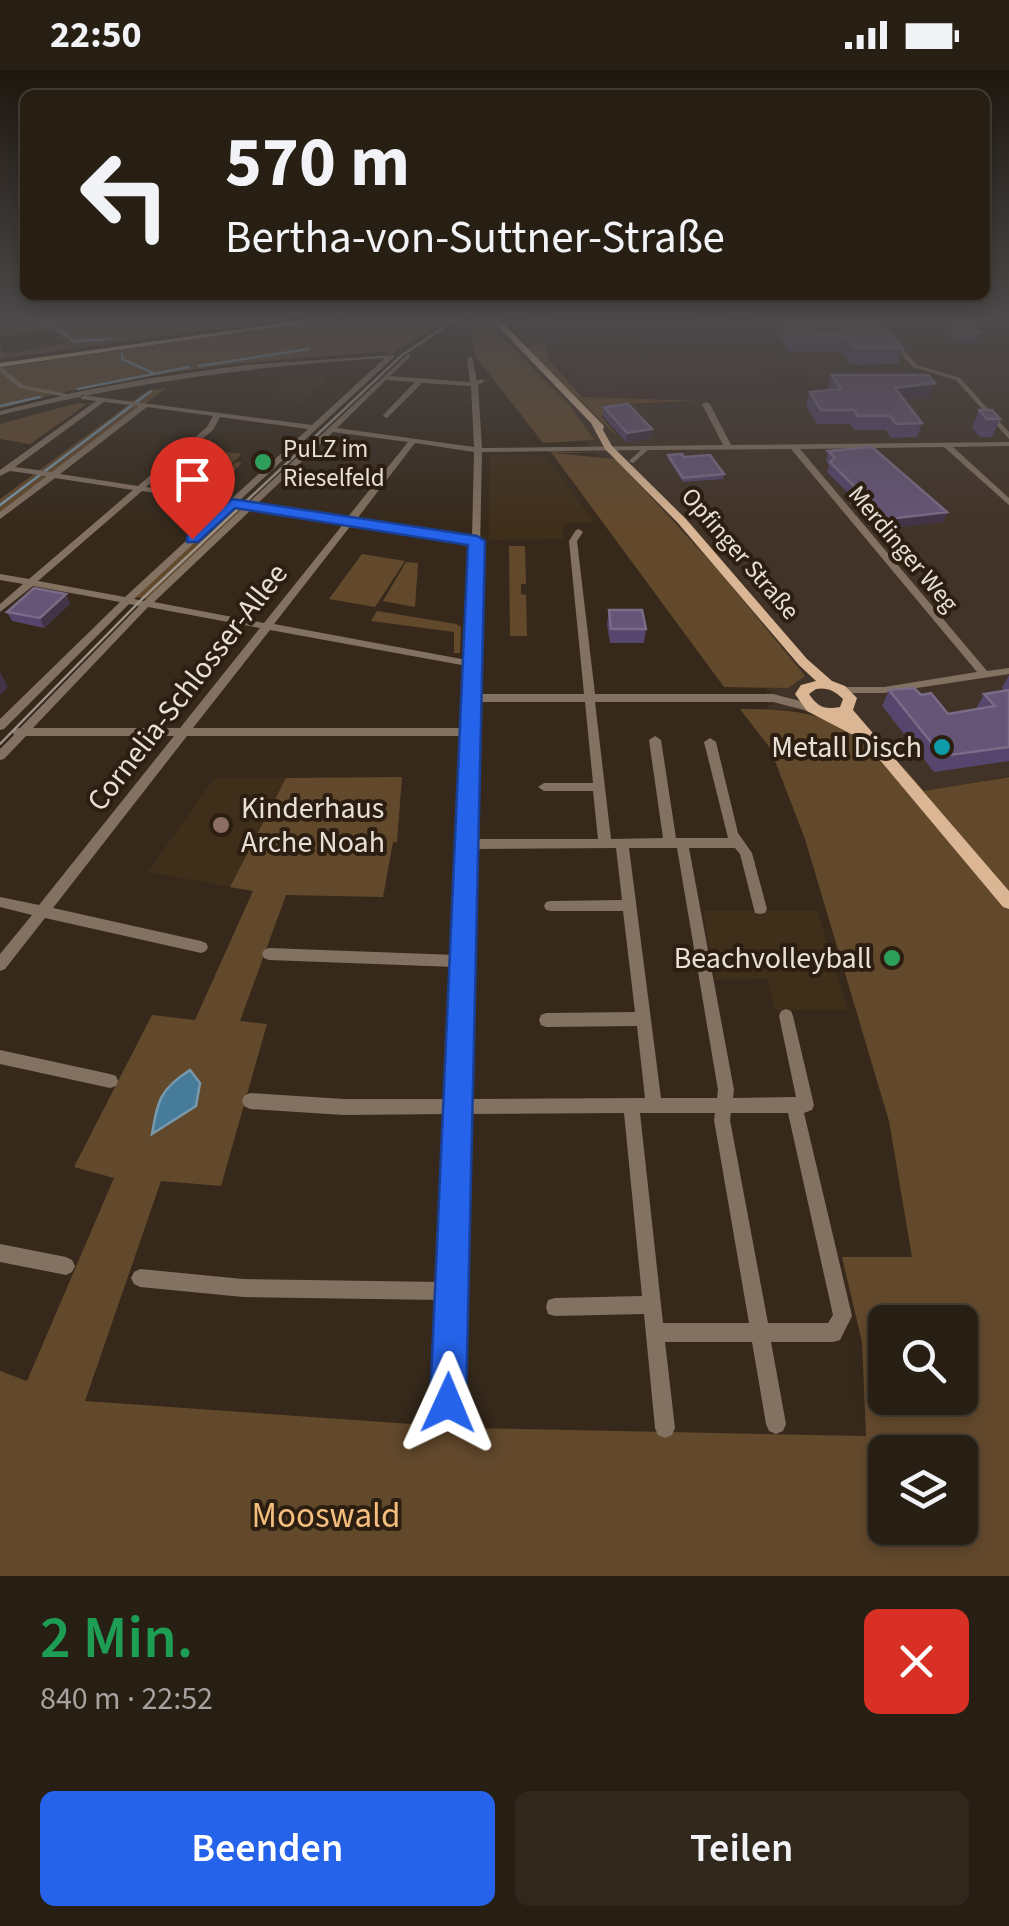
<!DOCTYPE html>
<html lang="de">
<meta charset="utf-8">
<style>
body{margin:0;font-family:"Source Sans 3",sans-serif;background:#30271d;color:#f1f3f6;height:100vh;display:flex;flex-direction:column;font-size:38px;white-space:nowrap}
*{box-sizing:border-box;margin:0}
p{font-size:32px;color:#a5a2a0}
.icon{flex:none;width:55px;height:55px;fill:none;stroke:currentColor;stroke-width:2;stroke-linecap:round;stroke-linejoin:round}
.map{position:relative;height:1506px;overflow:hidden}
.side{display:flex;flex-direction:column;background:#281f14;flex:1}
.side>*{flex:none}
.banner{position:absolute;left:20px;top:20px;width:970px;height:210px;border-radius:15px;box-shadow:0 5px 15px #0003,0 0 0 2px #443d34;background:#281f14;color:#f1f3f6;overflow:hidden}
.tools{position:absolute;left:868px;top:1235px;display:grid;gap:20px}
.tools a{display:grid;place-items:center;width:110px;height:110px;border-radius:15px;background:#281f14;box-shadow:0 5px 15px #0003,0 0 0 2px #443d34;font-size:50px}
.pin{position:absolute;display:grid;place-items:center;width:85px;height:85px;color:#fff;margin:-102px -42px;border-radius:50% 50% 50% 0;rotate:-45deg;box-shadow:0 0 10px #0007}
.pin .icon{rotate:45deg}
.me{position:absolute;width:110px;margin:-55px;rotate:1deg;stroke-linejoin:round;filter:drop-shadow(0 0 8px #0008)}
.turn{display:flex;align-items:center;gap:35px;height:210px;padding:0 40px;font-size:45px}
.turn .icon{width:130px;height:130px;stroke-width:2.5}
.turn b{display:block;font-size:70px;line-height:85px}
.round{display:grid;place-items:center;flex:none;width:105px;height:105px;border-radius:15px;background:#30271d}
.summary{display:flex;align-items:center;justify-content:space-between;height:170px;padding:0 40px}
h1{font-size:60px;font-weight:600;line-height:75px;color:#1e9e55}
.primary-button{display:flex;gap:20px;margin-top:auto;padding:20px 40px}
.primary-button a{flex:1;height:115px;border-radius:15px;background:#2563eb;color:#fff;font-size:40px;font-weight:600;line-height:115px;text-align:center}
.primary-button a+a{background:#30271d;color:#f1f3f6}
.status{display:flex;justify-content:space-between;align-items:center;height:70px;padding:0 50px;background:#281f14;direction:ltr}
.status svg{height:28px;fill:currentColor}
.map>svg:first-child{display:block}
.commercial{fill:#423328;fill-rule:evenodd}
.industrial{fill:#412e28;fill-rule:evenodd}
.built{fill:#3f2e1a}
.green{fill:#63492c;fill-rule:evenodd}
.water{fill:#467b9a;stroke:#7799ac;stroke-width:2.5}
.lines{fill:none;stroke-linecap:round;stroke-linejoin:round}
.stream{stroke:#7799ac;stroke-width:2.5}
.minor{fill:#837161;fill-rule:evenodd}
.major{fill:#dbb694;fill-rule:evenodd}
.tram{stroke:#9e9388;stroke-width:2.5}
.wall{fill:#56456c}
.shaded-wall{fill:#433347}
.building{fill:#657;stroke:#7a6b86;stroke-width:2.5}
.route{fill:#2563eb;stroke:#184099;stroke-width:2.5}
.leisure-dot{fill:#2e9e5b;stroke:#2c1f11;stroke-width:4}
.culture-dot{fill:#0f9aa8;stroke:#2c1f11;stroke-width:4}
.education-dot{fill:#8d6e63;stroke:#2c1f11;stroke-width:4}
.labels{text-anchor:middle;stroke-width:8;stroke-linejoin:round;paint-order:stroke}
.far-poi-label{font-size:25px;fill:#e8dfd6;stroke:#2c1f11;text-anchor:start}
.far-street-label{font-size:25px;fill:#e8dfd6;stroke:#2c1f11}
.street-label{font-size:30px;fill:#e8dfd6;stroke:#2c1f11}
.poi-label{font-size:30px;fill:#e8dfd6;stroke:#2c1f11;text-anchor:end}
.near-park-label{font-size:35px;fill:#f6be7e;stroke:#2c1f11}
</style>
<div class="status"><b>22:50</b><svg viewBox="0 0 49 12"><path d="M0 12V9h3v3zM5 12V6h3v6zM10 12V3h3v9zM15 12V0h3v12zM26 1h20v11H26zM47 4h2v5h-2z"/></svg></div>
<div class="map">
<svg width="1009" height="1506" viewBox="0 0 1009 1506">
<rect width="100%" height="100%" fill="#36291b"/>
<path class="commercial" d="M481 247H500L514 265 528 270 525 252 531 247H1009V706L911 724 852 661 801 640 769 639 768 635 783 634 768 633 766 623 778 622 767 620 765 616 788 618 612 389 598 385 587 373 593 370 569 334ZM539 273 594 329 691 333 601 335V345L622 371 567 318 561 317 526 277Z"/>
<path class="industrial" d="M556 247H684L715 252 752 247 761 257H819L782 273 809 309 836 313 861 308 851 295 898 294 910 306 822 320 817 323 819 327 712 328 709 330 712 334H704L690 329H594L575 321 547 286 542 255ZM625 253 629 263H638L642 273 624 277H646L648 281 626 286H651V282H776L781 289 760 294 773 316 587 320 555 281 559 280 558 270H552L549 257Z"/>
<g class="built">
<path d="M324 303V312L301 332 266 328 279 317 277 307Z"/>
<path d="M490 385H544L594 452 563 453V469L489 470Z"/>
<path d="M214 708H286L230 817 148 802Z"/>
<path d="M703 841H817L848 940H775L767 909 715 910Z"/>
</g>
<g class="green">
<path d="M0 247H302L0 289V273L4 284 66 273 54 259 0 267Z"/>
<path d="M368 247H450L390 285 383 282C254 290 124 303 0 339V298L283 256Z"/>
<path d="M481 247 569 334 594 370 543 373 475 286 469 248Z"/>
<path d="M544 272 549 290 582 327 701 331 602 335 605 345 601 346 622 371 525 278Z"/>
<path d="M166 318 0 444V429L147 321Z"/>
<path d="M78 333 87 334 30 374 0 369V354Z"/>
<path d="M197 378 241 384 223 403 236 392 242 393 222 413 170 405 177 399 192 401 179 398H193L211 382Z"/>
<path d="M545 381 602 383H552L616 389 719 501 805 606 788 618 724 617 551 382Z"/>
<path d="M230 437 243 439 148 529 133 527Z"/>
<path d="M509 476H525L526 514H521V524L526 525 527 566H510Z"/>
<path d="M362 484 405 491 375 537 329 529Z"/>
<path d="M406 492 418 493 415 537 383 531Z"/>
<path d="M377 541 456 554 461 557 460 583H454V562L371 551Z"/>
<path d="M740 639C837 639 849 655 911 724L921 721 902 695 924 721 1009 707V1506H0V1301L27 1311 114 1108 74 1097 152 945 195 950 253 821 230 817 286 708 402 707 397 772H393L383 827 286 825 240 951 267 954 221 1116 161 1111 85 1331 469 1358 866 1366 862 1272 842 1187H912L889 1051 805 769 770 678ZM885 1252H960V1328H885ZM885 1382H960V1458H885Z"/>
</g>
<path class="water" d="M190 1000 200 1013 196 1036 152 1064C158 1030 160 1019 190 1000Z"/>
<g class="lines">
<g class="stream">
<path d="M42 253 52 255 73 271 112 269"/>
<path d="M122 283V289L153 303"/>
<path d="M199 296 309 279"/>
<path d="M78 319 189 297"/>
<path d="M0 336 40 327"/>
<path d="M0 435 151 321"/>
</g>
<g class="minor">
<path d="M889 269H893L917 295 960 308 1009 362V369L956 310 913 297 889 271Z"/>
<path d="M408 284 410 285V287L390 306 470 312 467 288 472 287 477 311 482 309 485 311 478 315 482 378 723 375 702 334 706 332 710 334 731 375 1009 372V376L953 377 1009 428V435L944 377 800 379 987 601 1009 598V604L884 623H843L838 620 843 617H884L977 602 791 379 648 380 633 393 629 391 641 380 482 382 477 624H584L569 471 576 460 579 459 583 462 577 471 595 624H773L816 635 818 638 812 642 773 632H595L611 769 663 768 649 670 655 666 661 670 676 768H728L704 672 710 668 716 672 738 763 752 783 767 839 765 843 760 844 755 843 740 784 735 778H689L734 1020 733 1028 796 1027 779 946 781 941 786 939 791 941 793 946 814 1035 812 1040 804 1043 852 1246 840 1270 833 1272H771L786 1354 783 1361 776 1364 769 1361 766 1354 752 1272H665L675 1358 672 1365 665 1368 658 1365 655 1358 644 1244 555 1246 548 1244 546 1237 548 1230 555 1228 642 1226 624 1043 466 1044 458 1333 455 1340 448 1343 441 1340 438 1333 442 1230 243 1227 140 1217 134 1214 131 1208 134 1202 140 1199 243 1209 443 1212 449 1044 344 1045 250 1039 244 1036 242 1031 244 1026 250 1023 344 1029H450L455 897 269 890 264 888 262 884 264 880 269 878 456 885 464 666H187L53 838 201 871 206 873 208 877 206 881 201 883 45 848 5 899 0 901V884L32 845 0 837V827L39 835 174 666H26L4 689 0 690V679L14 665 12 662 14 659 20 658 139 536 129 534 4 659 0 660V649L120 532 33 516 0 542V534L23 514 0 510V504L29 509 133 420 55 408 0 449V442L47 406 10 401 0 406V400L96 331 81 329V325L312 355 385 288C254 296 127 313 0 345V341L61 326 19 318 0 302V296L23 315 67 324 145 309 244 295 394 285V287L239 431 248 433ZM386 310 415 312 384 344 383 346 387 348 422 313 471 316 474 377 337 358ZM104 332 139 336 52 402 15 397ZM147 337 213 346 207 357 138 416 60 404ZM220 347 308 359 230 430 146 417 213 360ZM333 362 408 372 347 448 257 434ZM415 373 474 382 472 468 356 450ZM142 421 226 434 125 527 38 511ZM234 436 244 437 144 531 134 529ZM252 439 344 453 264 553 154 532ZM352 454 472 473 467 590 274 554ZM148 537 260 558 180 658H33ZM270 560 467 596 465 658H193ZM477 632H585L593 713H544L538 717 544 721H593L598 769H473ZM616 778 622 830 551 831 546 832 544 836 546 840 551 841H623L635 942 546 943 541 945 539 950 541 955 546 957 637 956 645 1028 466 1029 473 779ZM629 778H677L718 1020 717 1028H661ZM640 1043H715L714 1050 749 1253H663ZM731 1043H788L833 1245 828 1253H768L730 1050Z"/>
<path d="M0 980 110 1004 116 1006 118 1011 116 1016 110 1018 0 994Z"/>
<path d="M0 1174 66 1187 72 1190 75 1196 72 1202 66 1205 0 1192Z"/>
</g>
<g class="major">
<path d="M326 247H346L0 297V293Z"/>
<path d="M489 247H497L604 356 603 360 612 376 686 449 807 589 832 611 845 616 857 628 853 640 1009 821V839L1003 837 859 665 851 664 807 641 795 624 801 615 816 611 799 595 678 453 605 379 591 353ZM816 619C827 617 835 621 843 629L840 637C824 640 818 637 809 624Z"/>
</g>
<path class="tram" d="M0 674 142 529 401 286 459 247"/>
</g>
<g class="wall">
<path d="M766 247H876L903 278 898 294 851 295 840 281 789 282 774 260 775 254Z"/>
<path d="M928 247H990L986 258H976L980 262 976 272 957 273Z"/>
<path d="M832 305 930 327 904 330 922 353 917 367 891 368 886 360H854L850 354H817L806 335 810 322 829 320 828 318Z"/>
<path d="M604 337 651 368 626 372 603 346Z"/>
<path d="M979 340 1000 349 992 367H980L972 358Z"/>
<path d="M828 381 947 442 943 452 876 460 864 446 866 441 827 402 829 395 826 391Z"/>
<path d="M668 385 684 387 724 404 723 409 683 412 668 389Z"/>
<path d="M66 524 70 534 44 558 12 551 7 542Z"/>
<path d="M609 540 646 559 644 573H610L607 555Z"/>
<path d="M1009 605V691L934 702 882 636 889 620 921 625 948 644 976 639 984 624 1004 621 1002 618Z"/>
</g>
<g class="shaded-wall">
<path d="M935 313 930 327 891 331 895 318Z"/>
<path d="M652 359 651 368 626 372 627 363Z"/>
<path d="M947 442 943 452 876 460 880 450Z"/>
<path d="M66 524 70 534 44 558 40 548Z"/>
<path d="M0 602 8 617 0 625Z"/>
</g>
<g class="building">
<path d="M779 247H876L903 278H855L844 265 792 266Z"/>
<path d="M944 247H990L965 248 980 262H961Z"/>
<path d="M832 305H928L935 313 895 318 922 353 896 354 890 346H858L854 340H821L810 322 841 319Z"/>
<path d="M628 334 652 359 627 363 604 337Z"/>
<path d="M979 340H992L1000 349H987Z"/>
<path d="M872 377 947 442 880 450 868 435H873L830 392 835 388 828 381Z"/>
<path d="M682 384 684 387 710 385 724 404 683 408 668 385Z"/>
<path d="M34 518 66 524 40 548 7 542Z"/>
<path d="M609 540H642L646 559H611Z"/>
<path d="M914 618 921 625 931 623 948 644 995 636 984 624 1009 620V677L942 686 889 620Z"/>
</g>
<linearGradient id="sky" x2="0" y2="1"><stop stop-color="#1e170f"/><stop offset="0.54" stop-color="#4c494a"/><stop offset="1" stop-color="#4c494a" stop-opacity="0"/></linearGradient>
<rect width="1009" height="458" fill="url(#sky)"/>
<path class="route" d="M232 429 477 466 485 471 466 1333 461 1346 448 1351 435 1346 430 1333 468 475 235 438 198 472H187V466Z"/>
<g class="leisure-dot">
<circle cx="263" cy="392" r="10"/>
<circle cx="892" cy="888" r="10"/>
</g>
<circle class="culture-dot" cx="942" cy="677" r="10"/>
<circle class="education-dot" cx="221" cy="755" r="10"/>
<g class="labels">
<g class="far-poi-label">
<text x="283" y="387">PuLZ im<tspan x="283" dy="29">Rieselfeld</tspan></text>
</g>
<g class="far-street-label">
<text transform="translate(904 478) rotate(50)" y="9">Merdinger Weg</text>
<text transform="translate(741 483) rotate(49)" y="9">Opfinger Straße</text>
</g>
<g class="street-label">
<text transform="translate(187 617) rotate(-52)" y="10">Cornelia-Schlosser-Allee</text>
</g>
<g class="poi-label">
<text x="922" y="687">Metall Disch</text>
<text x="241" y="748" text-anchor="start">Kinderhaus<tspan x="241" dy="34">Arche Noah</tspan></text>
<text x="872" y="898">Beachvolleyball</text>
</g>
<g class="near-park-label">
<text x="326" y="1457">Mooswald</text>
</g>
</g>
</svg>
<div class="tools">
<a><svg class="icon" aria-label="search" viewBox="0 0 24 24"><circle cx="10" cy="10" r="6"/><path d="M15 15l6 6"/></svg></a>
<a><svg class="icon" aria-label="layers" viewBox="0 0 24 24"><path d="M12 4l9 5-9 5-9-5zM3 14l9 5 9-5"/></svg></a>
</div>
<div class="pin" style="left:192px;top:469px;background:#d93025"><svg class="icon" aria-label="arrive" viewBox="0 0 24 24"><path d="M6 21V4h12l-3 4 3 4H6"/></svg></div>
<svg class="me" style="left:448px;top:1333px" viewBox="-20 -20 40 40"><path d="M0-17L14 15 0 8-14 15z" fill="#2563eb" stroke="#fff" stroke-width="4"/></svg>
<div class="banner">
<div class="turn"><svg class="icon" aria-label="left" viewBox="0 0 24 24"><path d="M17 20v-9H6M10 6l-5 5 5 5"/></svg><div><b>570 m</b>Bertha-von-Suttner-Straße</div></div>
</div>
</div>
<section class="side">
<div class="summary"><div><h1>2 Min.</h1><p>840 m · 22:52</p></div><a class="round" style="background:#d93025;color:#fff"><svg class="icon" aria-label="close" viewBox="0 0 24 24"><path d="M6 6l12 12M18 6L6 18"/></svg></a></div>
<div class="primary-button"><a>Beenden</a><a>Teilen</a></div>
</section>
